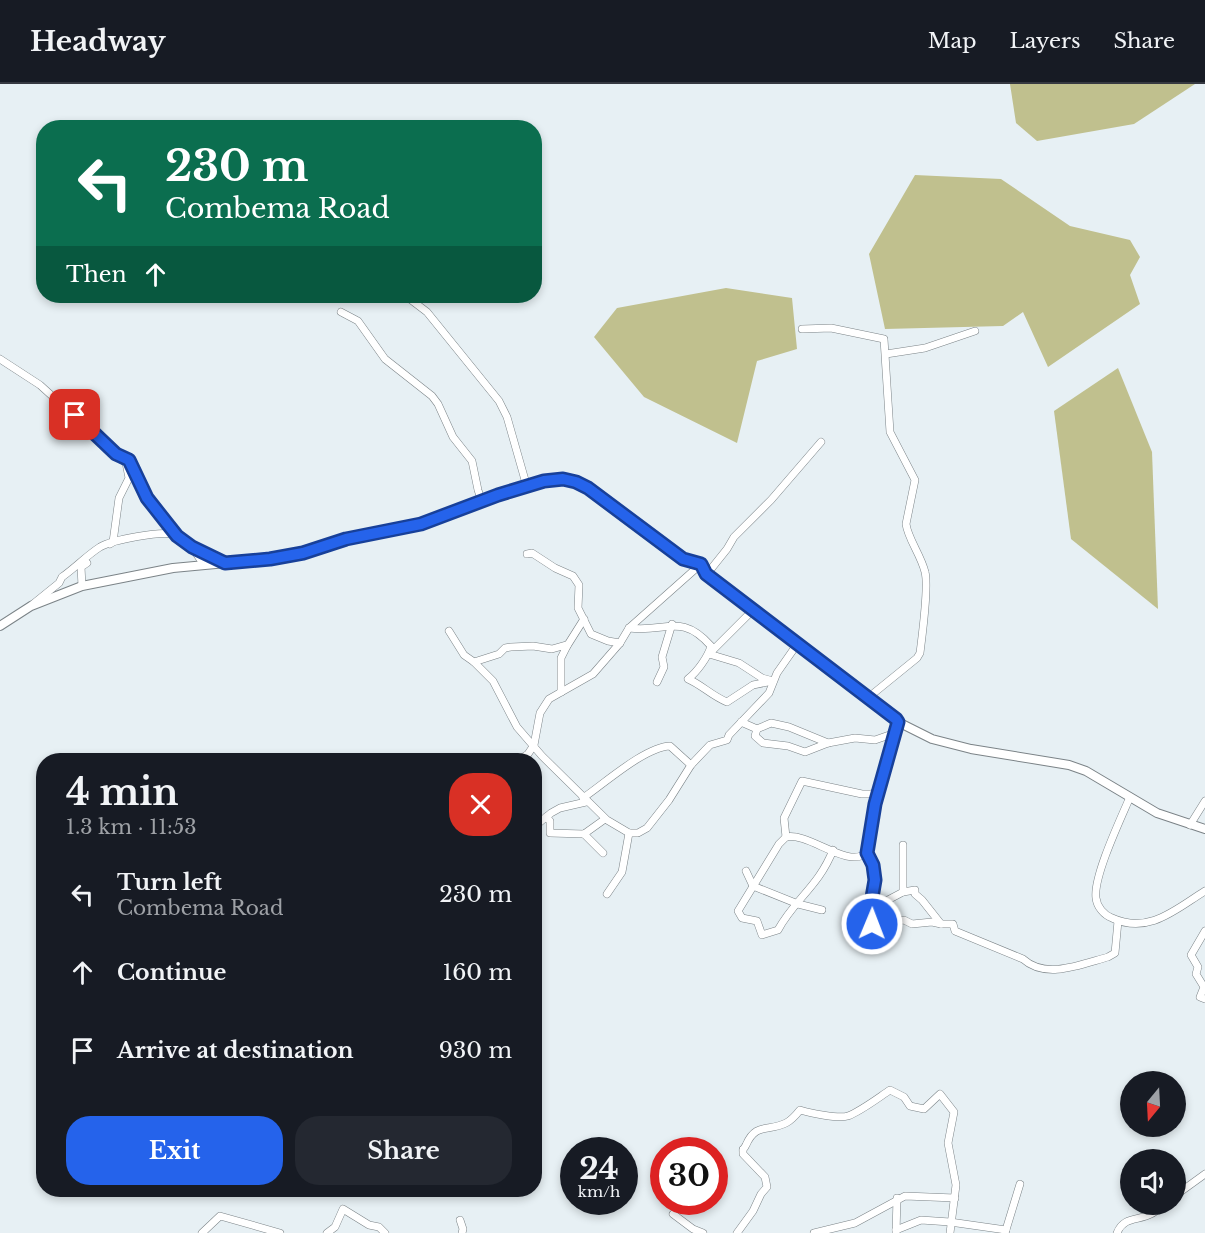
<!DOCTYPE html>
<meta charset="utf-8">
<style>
body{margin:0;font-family:"Libre Baskerville",serif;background:#242831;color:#f1f3f6;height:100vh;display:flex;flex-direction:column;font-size:22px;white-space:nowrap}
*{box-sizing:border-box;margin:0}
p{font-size:20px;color:#9ea1a6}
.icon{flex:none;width:33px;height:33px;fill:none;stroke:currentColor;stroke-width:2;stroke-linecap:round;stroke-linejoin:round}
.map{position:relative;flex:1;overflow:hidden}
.side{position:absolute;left:36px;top:669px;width:506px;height:444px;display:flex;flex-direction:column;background:#171b24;border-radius:24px;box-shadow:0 3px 9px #0003}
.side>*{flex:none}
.banner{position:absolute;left:36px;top:36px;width:506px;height:183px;border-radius:24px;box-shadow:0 3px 9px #0003;background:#0b6e4f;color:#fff;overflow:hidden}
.needle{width:39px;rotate:198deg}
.fabs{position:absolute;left:1120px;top:987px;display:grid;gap:12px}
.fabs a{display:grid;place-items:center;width:66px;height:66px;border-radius:50%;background:#171b24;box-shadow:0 3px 9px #0003;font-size:30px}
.speed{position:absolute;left:560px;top:1053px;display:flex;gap:12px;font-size:30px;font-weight:700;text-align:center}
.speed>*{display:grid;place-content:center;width:78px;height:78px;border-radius:50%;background:#171b24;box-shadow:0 3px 9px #0003;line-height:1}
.speed small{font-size:15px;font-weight:400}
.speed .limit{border:9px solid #d22;background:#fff;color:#111}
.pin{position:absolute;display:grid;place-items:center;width:51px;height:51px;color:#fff;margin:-26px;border-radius:12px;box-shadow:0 3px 9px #0006}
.me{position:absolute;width:66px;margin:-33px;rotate:1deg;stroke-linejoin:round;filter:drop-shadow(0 0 4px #0008)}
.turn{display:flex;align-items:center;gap:21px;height:126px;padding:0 30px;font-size:27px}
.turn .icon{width:78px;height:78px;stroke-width:2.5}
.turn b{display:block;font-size:42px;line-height:51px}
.then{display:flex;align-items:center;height:57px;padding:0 30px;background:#0003;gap:12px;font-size:22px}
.round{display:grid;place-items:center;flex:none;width:63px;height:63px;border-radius:24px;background:#242831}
.overview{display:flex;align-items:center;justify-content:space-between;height:102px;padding:0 30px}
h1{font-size:36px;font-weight:700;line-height:45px}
.cta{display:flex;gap:12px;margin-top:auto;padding:12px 30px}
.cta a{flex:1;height:69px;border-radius:24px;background:#2563eb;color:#fff;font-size:24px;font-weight:700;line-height:69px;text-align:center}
.cta a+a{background:#242831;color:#f1f3f6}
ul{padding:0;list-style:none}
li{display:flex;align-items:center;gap:18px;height:78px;padding:0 30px}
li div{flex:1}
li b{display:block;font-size:22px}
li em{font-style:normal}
header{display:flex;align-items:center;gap:36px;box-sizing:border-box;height:84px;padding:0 30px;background:#171b24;border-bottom:2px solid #363941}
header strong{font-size:28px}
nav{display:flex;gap:33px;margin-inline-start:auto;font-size:21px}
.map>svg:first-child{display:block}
.green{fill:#c0c08e}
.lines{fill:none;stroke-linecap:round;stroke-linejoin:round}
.minor-casing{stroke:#7b8387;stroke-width:8}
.tertiary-casing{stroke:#7b8387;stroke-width:10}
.minor{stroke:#fff;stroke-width:7}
.tertiary{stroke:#fff;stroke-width:8}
.route-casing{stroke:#184099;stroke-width:15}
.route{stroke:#2563eb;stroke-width:10}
</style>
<header>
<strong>Headway</strong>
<nav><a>Map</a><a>Layers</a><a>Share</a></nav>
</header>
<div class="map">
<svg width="1205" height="1149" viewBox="0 0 1205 1149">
<rect width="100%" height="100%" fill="#e7f0f4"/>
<g class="green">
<path d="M1010 0H1195L1134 40 1037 57 1016 39Z"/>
<path d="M915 91 1001 95 1070 142 1130 156 1140 173 1130 191 1140 220 1048 283 1023 228 1003 242 885 245 869 170Z"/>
<path d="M726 204 792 214 797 265 757 277 737 359 644 313 594 253 617 224Z"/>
<path d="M1118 284 1152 368 1158 525 1071 455 1054 327Z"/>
</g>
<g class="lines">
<g class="minor-casing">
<g id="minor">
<path d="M406 212 427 228 499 317 507 333 527 403"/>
<path d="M341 228 358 237 385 275 432 312 438 320 453 353 472 377 478 406 482 418"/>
<path d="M802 245 831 244 884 255 890 348 915 396 906 440C908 455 921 471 925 488 929 503 922 552 920 569L917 574 869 613"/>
<path d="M886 270 925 264 975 247"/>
<path d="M0 275 40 301 116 370 129 376 147 414 177 451 192 463 204 481"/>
<path d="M110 460 113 458 119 414 129 394 126 379 122 376"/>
<path d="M194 464 225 479"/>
<path d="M527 470 532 469 555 484 573 492 579 501 578 524 591 550 608 557 620 559"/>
<path d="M707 490 727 465 734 453 771 416 821 358"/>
<path d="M82 502 81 483 87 479"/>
<path d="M33 520 59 499 62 493C75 484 86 472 100 463 112 456 163 446 175 451"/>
<path d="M629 544C666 549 681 528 711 562 708 573 697 588 688 595 702 601 712 612 727 618L753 601 773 597 762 594 739 579 709 570 754 525"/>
<path d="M449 547 464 571 474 578 499 570 505 564 511 563 533 562 552 565 566 561 567 562 561 574V608"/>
<path d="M567 562 584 535"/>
<path d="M474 578 493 597 517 643 542 672 607 736 629 749H638L647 744 669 716 691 681 710 661 727 656 729 651 769 609 777 589 798 559"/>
<path d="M657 598 664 583 662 573 672 540"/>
<path d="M741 638 757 645 771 639 789 643 828 659"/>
<path d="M757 645 755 652 763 659 788 662 805 668 828 659 855 654 875 656 895 649"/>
<path d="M519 676 528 670 534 661 540 629 549 615 593 590 620 559 629 544 701 480"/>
<path d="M1130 713C1121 734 1093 793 1096 814 1097 823 1104 831 1112 834 1149 851 1176 825 1205 807"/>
<path d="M583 714C605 699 645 663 670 662L691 681"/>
<path d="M546 733 550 737V749L584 750 605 735"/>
<path d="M1190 741 1205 717"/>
<path d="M534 743 551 729 560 724 586 718"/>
<path d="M584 750 603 769"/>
<path d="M786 753 784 734 802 697 862 710H872L879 704"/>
<path d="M833 766C819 802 794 816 778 846L762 851 757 837 742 834 738 827 779 760 786 753C809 748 847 785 867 769L875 720 898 638"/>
<path d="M867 769C872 778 875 787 875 797 874 812 868 825 872 840L881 841 889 837 904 836 912 840 932 838 941 840"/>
<path d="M746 787 753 802 798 820 822 826"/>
<path d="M903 808 915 806V810L922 816 941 840H953L955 847 1023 875C1046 896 1082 880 1108 873L1115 869 1118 837"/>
<path d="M607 810 622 788 629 749"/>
<path d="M871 820 879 816 886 817 903 808V761"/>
<path d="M1205 847 1191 871 1198 883 1196 890 1204 903 1200 913 1205 915"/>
<path d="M1176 1111 1205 1090"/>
<path d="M673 1130 693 1145 703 1149"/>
<path d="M460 1136 463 1145 462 1149"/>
<path d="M896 1146 921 1136 950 1138 1006 1146"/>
<path d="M202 1149 220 1132 280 1149"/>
<path d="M327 1149 335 1143 343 1125 369 1141 379 1143 385 1149"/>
<path d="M737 1149 753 1127 761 1110 767 1103 765 1093 743 1070C743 1061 742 1069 746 1061 756 1038 768 1048 786 1039 792 1036 796 1031 800 1026 810 1029 838 1035 848 1032 861 1027 878 1014 890 1006L904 1013 910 1022 924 1025 940 1010 954 1028 948 1059 956 1101 950 1149"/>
<path d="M814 1149 855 1139 905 1112 955 1114"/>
<path d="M896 1149 897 1114"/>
<path d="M1005 1149 1020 1100"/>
<path d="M1117 1149C1124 1132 1138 1137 1151 1130 1156 1128 1160 1123 1164 1120"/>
</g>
</g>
<g class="tertiary-casing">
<path id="tertiary" d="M0 542 31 522 82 502 173 484 270 475 303 469 346 455 421 440 498 411 544 397 563 395 576 398 588 404 683 475 701 480 707 490 869 613 898 638 932 655 971 665 1069 681 1086 687 1157 729 1205 745"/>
</g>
<use href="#minor" class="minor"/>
<use href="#tertiary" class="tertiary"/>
</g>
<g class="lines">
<g class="route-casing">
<path id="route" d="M75 331 116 370 129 376 147 414 177 452 192 463 225 479 270 475 303 469 346 455 421 440 498 411 544 397 563 395 576 398 588 404 683 475 701 480 706 490 896 635 898 638 875 720 867 769 873 781 875 796 869 831 872 840"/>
</g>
<use href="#route" class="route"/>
</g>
</svg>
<div class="fabs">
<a><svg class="needle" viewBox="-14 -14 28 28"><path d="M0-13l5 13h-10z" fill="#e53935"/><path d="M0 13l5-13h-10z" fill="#9ea1a6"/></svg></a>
<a><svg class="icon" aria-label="sound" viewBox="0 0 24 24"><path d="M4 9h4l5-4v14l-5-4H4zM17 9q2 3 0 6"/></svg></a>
</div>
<div class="speed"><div>24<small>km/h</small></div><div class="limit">30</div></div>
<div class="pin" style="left:75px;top:331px;background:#d93025"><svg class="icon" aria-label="arrive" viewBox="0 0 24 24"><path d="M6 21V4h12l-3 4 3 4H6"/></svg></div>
<svg class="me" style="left:872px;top:840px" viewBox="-20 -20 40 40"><circle r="17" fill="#2563eb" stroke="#fff" stroke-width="3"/><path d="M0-11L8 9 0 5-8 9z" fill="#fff"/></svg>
<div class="banner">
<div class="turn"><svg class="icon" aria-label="left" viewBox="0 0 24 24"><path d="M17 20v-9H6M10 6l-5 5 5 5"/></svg><div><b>230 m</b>Combema Road</div></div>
<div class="then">Then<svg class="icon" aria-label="ahead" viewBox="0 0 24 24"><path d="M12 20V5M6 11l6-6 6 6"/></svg></div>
</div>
<section class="side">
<div class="overview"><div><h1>4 min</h1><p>1.3 km · 11:53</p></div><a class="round" style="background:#d93025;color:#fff"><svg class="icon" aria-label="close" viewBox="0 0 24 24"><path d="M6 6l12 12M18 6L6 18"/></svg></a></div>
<ul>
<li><svg class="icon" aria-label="left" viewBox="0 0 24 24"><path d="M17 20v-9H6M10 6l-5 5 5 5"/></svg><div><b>Turn left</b><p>Combema Road</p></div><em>230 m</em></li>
<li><svg class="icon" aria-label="ahead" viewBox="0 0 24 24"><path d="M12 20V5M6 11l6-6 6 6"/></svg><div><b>Continue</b></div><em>160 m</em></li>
<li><svg class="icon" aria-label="arrive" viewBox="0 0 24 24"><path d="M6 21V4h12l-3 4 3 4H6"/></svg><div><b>Arrive at destination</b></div><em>930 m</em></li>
</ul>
<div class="cta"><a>Exit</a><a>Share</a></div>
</section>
</div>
